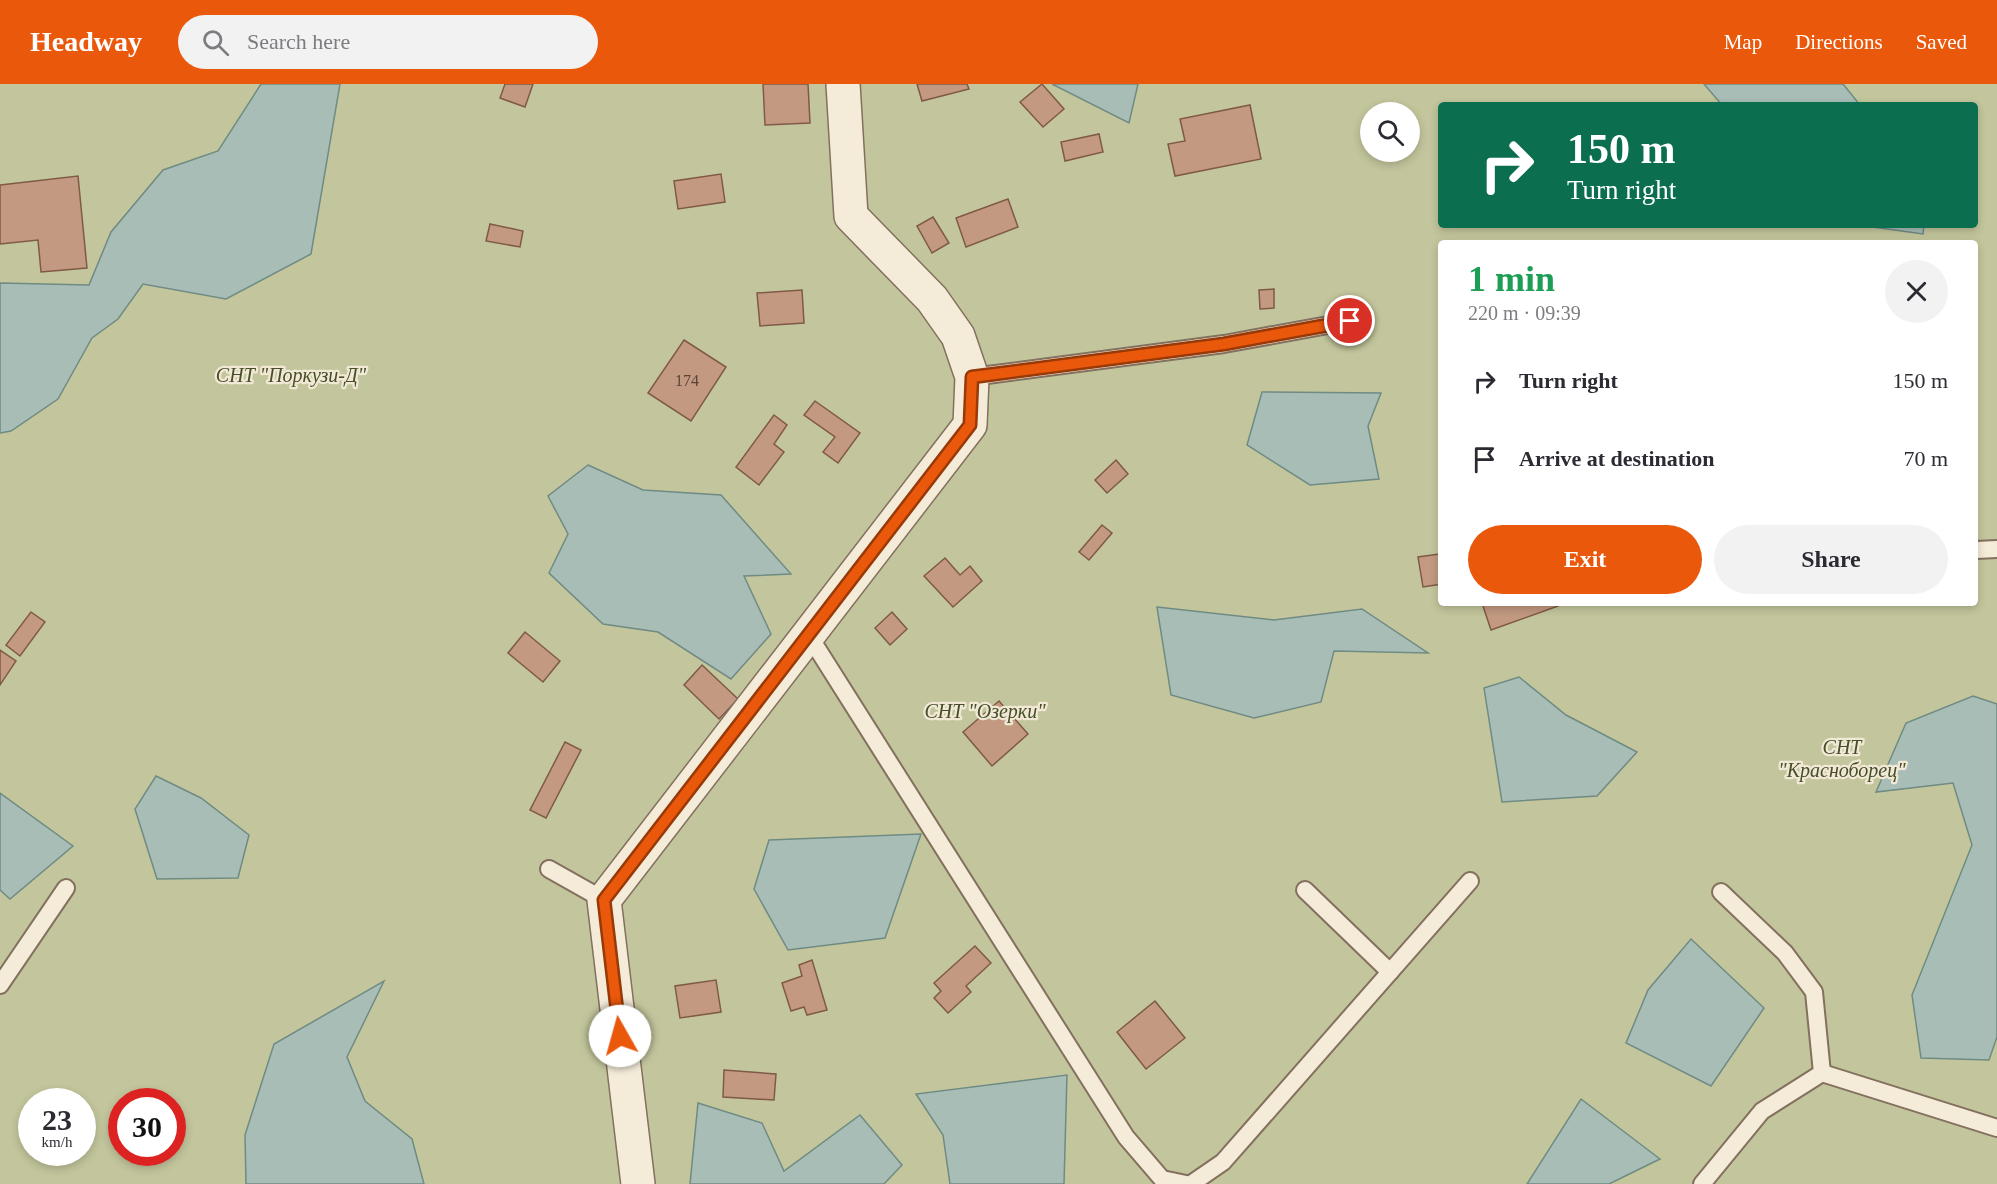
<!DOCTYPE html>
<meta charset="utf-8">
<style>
body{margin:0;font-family:"Times New Roman",serif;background:#f2f2f3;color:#2b2b33;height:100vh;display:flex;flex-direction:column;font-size:22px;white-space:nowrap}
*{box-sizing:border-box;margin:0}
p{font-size:20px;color:#7c7c81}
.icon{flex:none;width:33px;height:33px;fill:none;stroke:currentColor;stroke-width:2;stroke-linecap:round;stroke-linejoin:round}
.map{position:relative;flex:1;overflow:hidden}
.details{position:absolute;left:1438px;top:156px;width:540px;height:366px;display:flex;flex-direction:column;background:#fff;border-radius:6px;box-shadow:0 3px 9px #0003}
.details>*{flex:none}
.banner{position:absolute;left:1438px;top:18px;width:540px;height:126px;border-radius:6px;box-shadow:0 3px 9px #0003;background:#0b6e4f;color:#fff;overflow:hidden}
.buttons{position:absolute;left:1360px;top:18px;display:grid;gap:12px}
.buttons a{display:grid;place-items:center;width:60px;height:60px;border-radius:50%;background:#fff;box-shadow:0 3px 9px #0003;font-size:30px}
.speed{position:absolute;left:18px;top:1004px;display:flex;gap:12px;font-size:30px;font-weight:700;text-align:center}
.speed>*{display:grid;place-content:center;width:78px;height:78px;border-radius:50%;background:#fff;box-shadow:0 3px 9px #0003;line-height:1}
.speed small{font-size:15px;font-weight:400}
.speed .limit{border:9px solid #d22;background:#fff;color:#111}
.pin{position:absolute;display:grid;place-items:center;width:51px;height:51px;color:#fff;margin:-26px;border:3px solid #fff;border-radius:50%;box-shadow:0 2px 6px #0007}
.me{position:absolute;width:66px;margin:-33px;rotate:353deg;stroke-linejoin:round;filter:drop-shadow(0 0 4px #0008)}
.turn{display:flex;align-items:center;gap:21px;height:126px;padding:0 30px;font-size:27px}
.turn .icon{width:78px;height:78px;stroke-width:2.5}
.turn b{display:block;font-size:42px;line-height:51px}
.round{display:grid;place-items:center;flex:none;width:63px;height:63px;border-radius:32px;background:#f2f2f3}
.overview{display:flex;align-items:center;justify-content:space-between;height:102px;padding:0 30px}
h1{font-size:36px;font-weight:700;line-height:45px;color:#1e9e55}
.cta{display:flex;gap:12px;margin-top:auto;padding:12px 30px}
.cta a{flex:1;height:69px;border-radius:36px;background:#ea580c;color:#fff;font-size:24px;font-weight:700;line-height:69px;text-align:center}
.cta a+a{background:#f2f2f3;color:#2b2b33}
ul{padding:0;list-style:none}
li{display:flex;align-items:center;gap:18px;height:78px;padding:0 30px}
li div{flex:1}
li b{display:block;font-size:22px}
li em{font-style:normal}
header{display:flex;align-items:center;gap:36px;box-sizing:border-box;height:84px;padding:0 30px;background:#ea580c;color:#fff}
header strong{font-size:28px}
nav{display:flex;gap:33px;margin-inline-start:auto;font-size:21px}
.search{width:420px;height:54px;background:#f2f2f3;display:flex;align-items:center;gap:15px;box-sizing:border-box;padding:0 21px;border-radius:33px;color:#7c7c81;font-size:22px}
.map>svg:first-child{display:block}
.green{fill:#c3c69c;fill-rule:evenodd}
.water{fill:#a8bdb6;stroke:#6f8b83;stroke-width:1.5}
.building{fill:#c39981;stroke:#7f5a47;stroke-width:1.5}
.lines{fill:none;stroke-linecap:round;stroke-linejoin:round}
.lane-casing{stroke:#83705e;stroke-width:20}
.street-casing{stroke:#83705e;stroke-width:36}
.lane{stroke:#f5ebd9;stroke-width:16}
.street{stroke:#f5ebd9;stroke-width:33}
.route-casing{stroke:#983908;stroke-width:15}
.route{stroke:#ea580c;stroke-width:10}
.labels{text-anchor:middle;stroke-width:4.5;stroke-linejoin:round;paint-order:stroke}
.number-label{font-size:16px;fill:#584538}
.park-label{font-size:20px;font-style:italic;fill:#474f29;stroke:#f1e8d6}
</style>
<header>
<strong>Headway</strong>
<div class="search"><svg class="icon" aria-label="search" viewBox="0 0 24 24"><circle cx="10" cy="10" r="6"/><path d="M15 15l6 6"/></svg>Search here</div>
<nav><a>Map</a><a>Directions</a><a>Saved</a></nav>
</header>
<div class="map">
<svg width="1997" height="1100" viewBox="0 0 1997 1100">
<rect width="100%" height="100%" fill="#e9ddc7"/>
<path class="green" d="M0 0H1997V1100H0ZM1442 21H1976V141H1442ZM1371 28H1410V68H1371ZM1442 159H1976V519H1442ZM32 1017H82V1068H32ZM122 1017H172V1068H122Z"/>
<g class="water">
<path d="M261 0H340L311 170 226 215 143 200 118 235 92 254 58 315 11 347 0 349V199L89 201 111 148 163 86 218 67Z"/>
<path d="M1052 0H1138L1129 39Z"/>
<path d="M1704 0H1843L1860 21H1722Z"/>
<path d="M1858 141H1924L1923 150Z"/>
<path d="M1262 308 1381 309 1368 342 1379 395 1310 401 1247 361Z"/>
<path d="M588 381 643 406 721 411 791 490 744 492 771 550 731 595 658 548 603 540 549 489 568 450 548 412Z"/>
<path d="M1157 523 1274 536 1362 525 1428 569 1334 567 1321 618 1254 634 1171 611Z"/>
<path d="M1519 593 1566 631 1637 668 1597 712 1502 718 1484 604Z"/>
<path d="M1973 612 1997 620V953L1989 976 1921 974 1912 911 1972 761 1953 699 1876 708 1906 639Z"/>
<path d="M156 692 201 714 249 751 238 794 157 795 135 725Z"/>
<path d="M0 709 73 762 10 815 0 806Z"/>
<path d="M921 750 885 854 788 866 754 805 769 756Z"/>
<path d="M1691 855 1764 924 1711 1002 1626 959 1648 906Z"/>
<path d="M384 897 347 973 365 1017 412 1055 424 1100H246L245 1051 274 960Z"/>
<path d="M1067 991 1064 1100H950L943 1051 916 1010Z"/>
<path d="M1581 1015 1660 1075 1609 1100H1527Z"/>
<path d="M698 1019 762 1039 784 1087 860 1031 902 1081 884 1100H690Z"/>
</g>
<g class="building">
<path d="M505 0H533L525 23 500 14Z"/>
<path d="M763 0H808L810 39 765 41Z"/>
<path d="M917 0H967L969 5 922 17Z"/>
<path d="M1042 0 1064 25 1043 43 1020 18Z"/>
<path d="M1250 21 1261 75 1175 92 1168 60 1185 57 1180 35Z"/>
<path d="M1099 50 1103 68 1065 77 1061 58Z"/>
<path d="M721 90 725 118 678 125 674 97Z"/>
<path d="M78 92 87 184 41 188 38 156 0 160V101Z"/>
<path d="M1008 115 1018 143 966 163 956 134Z"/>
<path d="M933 133 949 159 932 169 917 142Z"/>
<path d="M490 140 523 147 520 163 486 157Z"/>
<path d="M1274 205V224L1260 225 1259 206Z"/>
<path d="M802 206 804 239 760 242 757 209Z"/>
<path d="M684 256 726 283 691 337 648 309Z"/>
<path d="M815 317 860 349 838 379 823 368 835 353 804 331Z"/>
<path d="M774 331 787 341 774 360 784 368 759 401 736 383Z"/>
<path d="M1116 376 1128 390 1107 409 1095 396Z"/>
<path d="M1102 441 1112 449 1089 476 1079 468Z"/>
<path d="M1439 470 1442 500 1423 503 1418 473Z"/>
<path d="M945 474 960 491 970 482 982 497 953 523 924 492Z"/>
<path d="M1482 519H1557L1558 522 1491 546Z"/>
<path d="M31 528 45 538 20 572 6 561Z"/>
<path d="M892 528 907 545 890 561 875 544Z"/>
<path d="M525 548 560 577 543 598 508 569Z"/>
<path d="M0 566 16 577 0 601Z"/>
<path d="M702 581 738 615 719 635 684 601Z"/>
<path d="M999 617 1028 650 992 682 963 648Z"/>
<path d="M565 658 581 666 546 734 530 726Z"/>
<path d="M975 862 991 879 966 902 971 908 948 929 934 914 941 907 934 899Z"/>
<path d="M812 876 827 926 807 931 804 923 791 927 782 899 802 892 799 881Z"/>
<path d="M716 896 721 928 680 934 675 902Z"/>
<path d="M1155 917 1185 954 1146 985 1117 948Z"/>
<path d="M724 986 776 990 774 1016 723 1013Z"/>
</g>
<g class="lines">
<g class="lane-casing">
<g id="lane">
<path d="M972 293 1224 260 1350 237"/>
<path d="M1976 466 1997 465"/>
<path d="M808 550 1126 1053 1162 1095 1186 1100"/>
<path d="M549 785 604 816"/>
<path d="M1305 806 1390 888"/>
<path d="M1721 808 1785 869 1814 908 1822 989"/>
<path d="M0 901 66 804"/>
<path d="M1191 1100 1223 1078 1470 797"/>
<path d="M1702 1100 1762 1027 1822 989 1997 1044"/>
</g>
</g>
<g class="street-casing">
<path id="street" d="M638 1100 604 816 970 341 972 293 958 252 932 215 851 132 843 0"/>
</g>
<use href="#lane" class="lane"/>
<use href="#street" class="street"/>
</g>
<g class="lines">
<g class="route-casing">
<path id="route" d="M620 952 604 816 970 341 972 293 1224 260 1350 237"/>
</g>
<use href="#route" class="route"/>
</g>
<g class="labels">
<g class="number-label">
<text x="687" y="302">174</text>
</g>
<g class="park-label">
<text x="291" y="298">СНТ "Поркузи-Д"</text>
<text x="985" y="634">СНТ "Озерки"</text>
<text x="1842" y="670">СНТ<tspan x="1842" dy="23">"Красноборец"</tspan></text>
</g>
</g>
</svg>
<div class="buttons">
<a><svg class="icon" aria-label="search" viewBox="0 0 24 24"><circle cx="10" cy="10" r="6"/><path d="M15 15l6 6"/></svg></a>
</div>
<div class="speed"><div>23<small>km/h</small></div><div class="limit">30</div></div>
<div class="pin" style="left:1350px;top:237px;background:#d93025"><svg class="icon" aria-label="arrive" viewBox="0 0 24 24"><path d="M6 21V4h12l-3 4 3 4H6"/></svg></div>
<svg class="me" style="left:620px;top:952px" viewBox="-20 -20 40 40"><circle r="19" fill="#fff"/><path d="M0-13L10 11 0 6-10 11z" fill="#ea580c"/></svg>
<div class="banner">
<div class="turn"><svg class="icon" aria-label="right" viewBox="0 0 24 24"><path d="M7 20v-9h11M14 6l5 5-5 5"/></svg><div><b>150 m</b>Turn right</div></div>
</div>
<section class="details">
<div class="overview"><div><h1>1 min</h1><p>220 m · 09:39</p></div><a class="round"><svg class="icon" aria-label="close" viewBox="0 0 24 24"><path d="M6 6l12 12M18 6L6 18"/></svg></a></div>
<ul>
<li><svg class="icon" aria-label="right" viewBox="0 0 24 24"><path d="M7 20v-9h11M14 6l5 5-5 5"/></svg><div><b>Turn right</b></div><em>150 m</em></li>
<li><svg class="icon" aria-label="arrive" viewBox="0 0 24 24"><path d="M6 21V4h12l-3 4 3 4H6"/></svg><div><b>Arrive at destination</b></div><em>70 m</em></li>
</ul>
<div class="cta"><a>Exit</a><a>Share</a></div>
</section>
</div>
